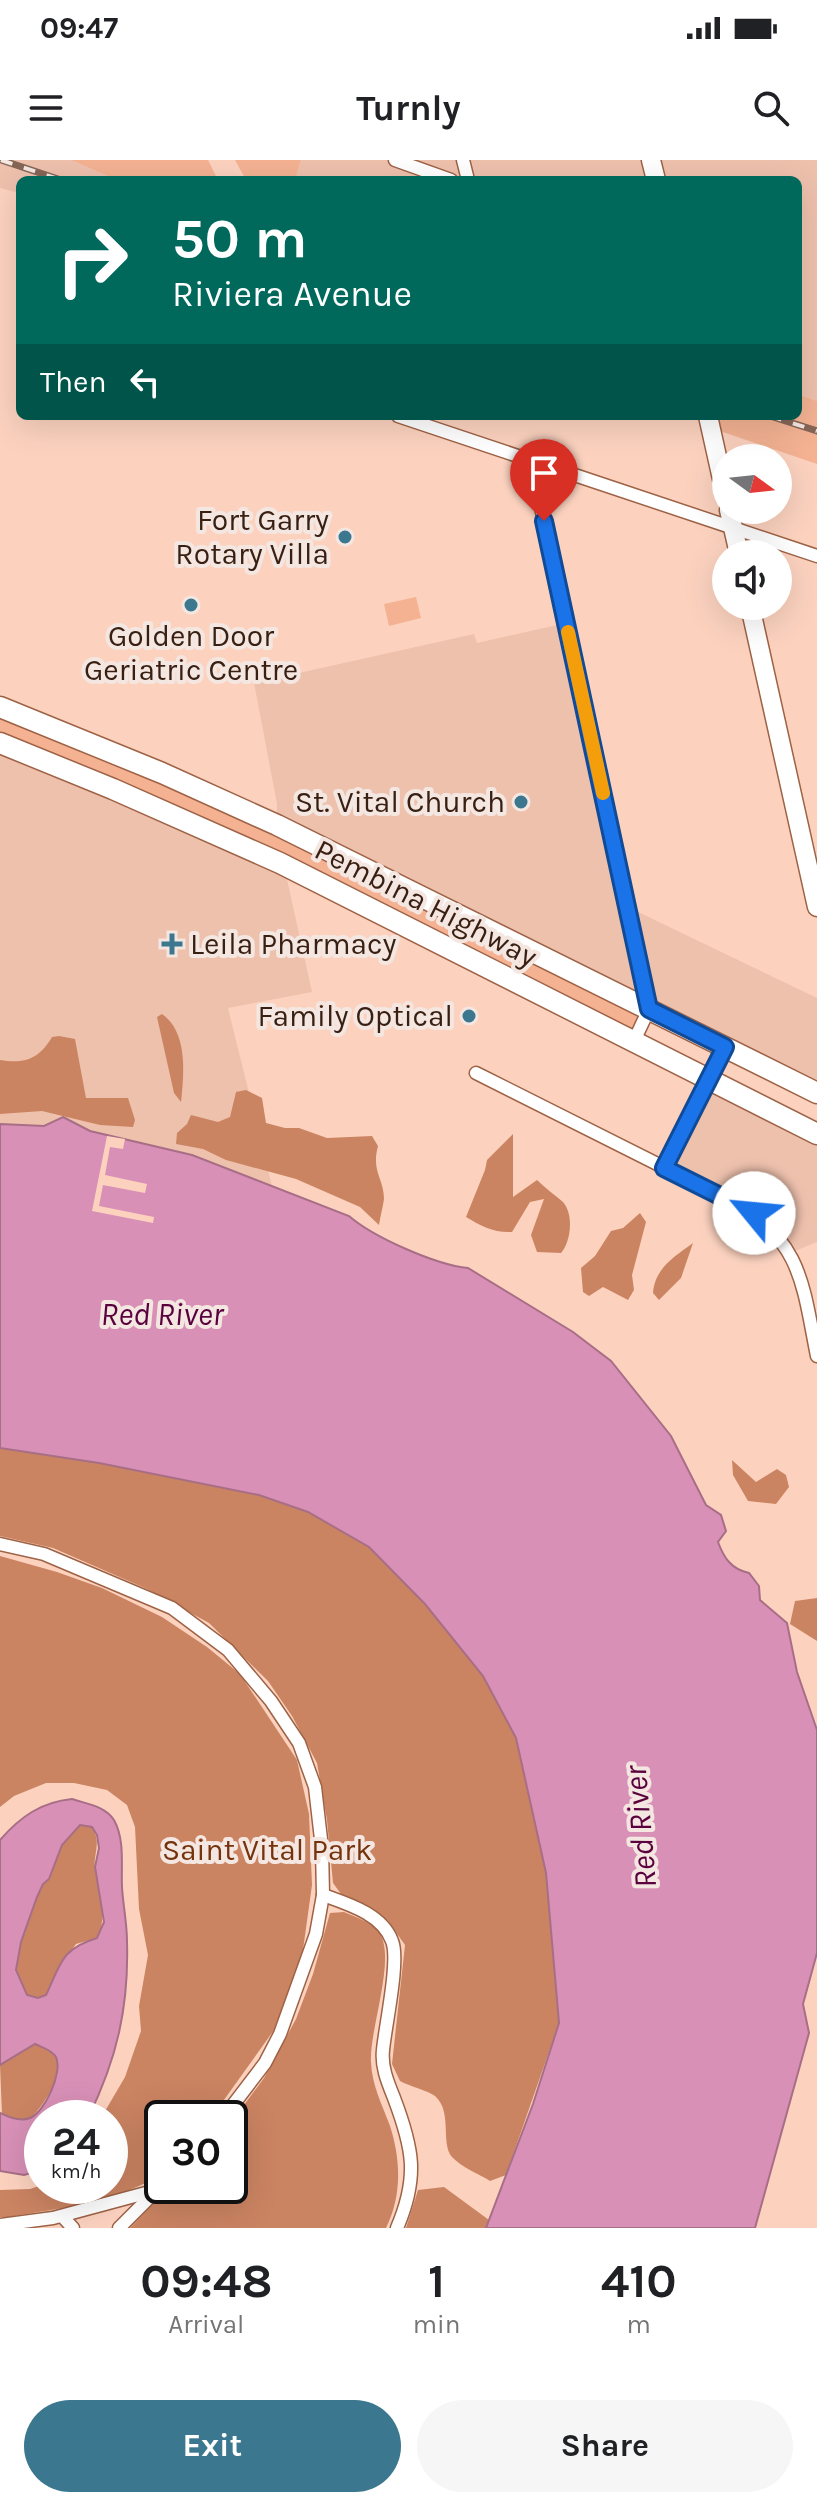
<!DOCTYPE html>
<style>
body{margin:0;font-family:Karla,sans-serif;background:#f6f6f6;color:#202124;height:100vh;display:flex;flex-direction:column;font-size:30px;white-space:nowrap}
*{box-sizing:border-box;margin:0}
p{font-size:26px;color:#757577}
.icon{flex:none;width:44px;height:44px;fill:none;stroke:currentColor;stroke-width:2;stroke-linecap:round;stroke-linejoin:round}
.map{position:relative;height:2068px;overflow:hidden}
.sheet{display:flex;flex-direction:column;background:#fff;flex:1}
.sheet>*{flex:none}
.hud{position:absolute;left:16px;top:16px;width:786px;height:244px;border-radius:12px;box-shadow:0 8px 32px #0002;background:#00695c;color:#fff;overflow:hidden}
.needle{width:52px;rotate:105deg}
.fabs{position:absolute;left:712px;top:284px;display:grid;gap:16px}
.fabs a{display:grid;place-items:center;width:80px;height:80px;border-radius:50%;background:#fff;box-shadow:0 8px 32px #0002;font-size:40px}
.speed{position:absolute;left:24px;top:1940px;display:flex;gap:16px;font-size:40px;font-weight:700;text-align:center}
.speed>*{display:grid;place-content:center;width:104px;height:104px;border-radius:50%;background:#fff;box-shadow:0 8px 32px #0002;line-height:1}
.speed small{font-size:20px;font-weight:400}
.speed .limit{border:4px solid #111;border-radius:12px;background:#fff;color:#111}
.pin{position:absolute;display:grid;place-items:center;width:68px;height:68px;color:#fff;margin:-82px -34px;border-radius:50% 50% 50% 0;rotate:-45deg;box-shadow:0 0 8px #0007}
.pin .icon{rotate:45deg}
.me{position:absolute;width:88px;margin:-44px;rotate:298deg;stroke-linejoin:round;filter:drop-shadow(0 0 6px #0008)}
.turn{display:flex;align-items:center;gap:28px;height:168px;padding:0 24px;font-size:36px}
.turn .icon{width:104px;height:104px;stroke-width:2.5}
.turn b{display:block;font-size:56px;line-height:68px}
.then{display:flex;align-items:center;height:76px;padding:0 24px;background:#0003;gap:16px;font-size:30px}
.eta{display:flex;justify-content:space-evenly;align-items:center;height:136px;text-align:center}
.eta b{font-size:48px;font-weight:700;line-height:56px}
.button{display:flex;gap:16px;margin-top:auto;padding:16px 24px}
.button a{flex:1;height:92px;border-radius:48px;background:#3b778e;color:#fff;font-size:32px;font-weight:700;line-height:92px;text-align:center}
.button a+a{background:#f6f6f6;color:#202124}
.status{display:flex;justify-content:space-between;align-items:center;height:56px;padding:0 40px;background:#fff;direction:ltr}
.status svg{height:22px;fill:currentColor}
header{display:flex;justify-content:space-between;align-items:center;height:104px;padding:0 24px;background:#fff;font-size:36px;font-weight:700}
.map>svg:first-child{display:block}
.built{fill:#eec1ad}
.green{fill:#f4b293}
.forest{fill:#cb8462}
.water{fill:#d890b7;stroke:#a86e86;stroke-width:2;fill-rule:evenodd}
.pier{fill:#fcd2bf}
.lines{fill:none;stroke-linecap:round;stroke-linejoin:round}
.street-casing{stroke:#9e6245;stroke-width:15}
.secondary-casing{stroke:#9e6245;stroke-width:21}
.primary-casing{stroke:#9e6245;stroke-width:23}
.street{stroke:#fff;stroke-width:12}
.secondary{stroke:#fff;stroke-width:18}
.primary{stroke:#fff;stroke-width:20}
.rail-casing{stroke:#856556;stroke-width:7}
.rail{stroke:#f4e6e0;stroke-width:4;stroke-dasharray:12;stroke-linecap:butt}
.route-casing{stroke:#114b97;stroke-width:20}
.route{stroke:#1a73e8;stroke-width:14}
.slow{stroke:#f59e0b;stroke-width:14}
.poi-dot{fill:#3b778e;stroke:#f4e6e0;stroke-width:3}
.labels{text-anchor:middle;stroke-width:8;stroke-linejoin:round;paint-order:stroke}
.poi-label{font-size:30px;fill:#381f12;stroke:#f4e6e0;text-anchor:end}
.street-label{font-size:30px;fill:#381f12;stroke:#f4e6e0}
.park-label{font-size:30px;fill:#75330d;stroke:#f4e6e0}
.water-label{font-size:32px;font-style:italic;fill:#5a023e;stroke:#f4e6e0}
</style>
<div class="status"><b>09:47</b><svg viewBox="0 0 49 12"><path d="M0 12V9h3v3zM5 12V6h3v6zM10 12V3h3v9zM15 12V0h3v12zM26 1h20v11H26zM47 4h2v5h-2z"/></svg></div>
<header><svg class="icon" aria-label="menu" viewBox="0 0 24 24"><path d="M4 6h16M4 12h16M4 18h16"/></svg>Turnly<svg class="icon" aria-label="search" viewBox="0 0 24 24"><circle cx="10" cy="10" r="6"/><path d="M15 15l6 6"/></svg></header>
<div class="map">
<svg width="817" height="2068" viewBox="0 0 817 2068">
<rect width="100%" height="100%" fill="#fcd2bf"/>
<g class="built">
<path d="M0 0H71L117 20H20V33L0 28Z"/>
<path d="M301 0H817V241L798 234V20H295Z"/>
<path d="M566 463 628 747 817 838V933L277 665V644L254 523 474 474 477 483Z"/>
<path d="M0 583 284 706 312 832 228 848 272 1026 192 995 90 971 63 957 44 966 0 964Z"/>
<path d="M708 919 817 974V1082L790 1093 769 1065 664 1008Z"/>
</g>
<g class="green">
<path d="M71 0H208L218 20H117Z"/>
<path d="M235 0H301L295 20H246Z"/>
<path d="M798 234 817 241V304L711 268 708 256H798Z"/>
<path d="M416 437 421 458 389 466 384 444Z"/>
<path d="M0 547 649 847 634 881 284 706 0 583Z"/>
</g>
<g class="forest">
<path d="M162 854C188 872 184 914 181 942L174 933 157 857Z"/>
<path d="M59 876 75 879 86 938H128L135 960 133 967 100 965 42 951 0 954V900C25 904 39 899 52 877Z"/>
<path d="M246 930 262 938 266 963 285 968H299L327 978 372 976 378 986C371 1012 384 1018 384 1039 383 1047 380 1057 379 1065L360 1047 296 1019 226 1000 203 989 176 984 177 973 187 964 191 955 218 962 230 957 236 932Z"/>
<path d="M513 974V1037L537 1020C545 1028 555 1035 563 1042 574 1054 571 1082 561 1093L537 1092 531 1075 544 1039 530 1042 512 1072C494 1073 481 1066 466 1057L485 1010 487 1000Z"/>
<path d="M640 1053 646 1062 632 1115 634 1130 628 1140 603 1127 589 1136 583 1132 581 1108 595 1096 611 1071 623 1068Z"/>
<path d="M693 1083 681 1118 659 1140 653 1133C655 1108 674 1097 693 1083Z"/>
<path d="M0 1288 99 1303 259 1335 308 1352 369 1387 425 1444 483 1516 516 1578 537 1673 546 1713 559 1863 506 2015 490 2021C479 2014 461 2007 452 1997 440 1983 453 1952 435 1936 429 1931 409 1926 400 1921L392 1904 405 1785 388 1761 365 1744 341 1734 333 1723 327 1660 317 1603 292 1556 268 1521 209 1463 147 1429 53 1388 0 1376Z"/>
<path d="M732 1300 756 1322 777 1309 786 1315 789 1327 776 1344 748 1341 733 1315Z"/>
<path d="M0 1396 57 1412 102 1428 162 1457 207 1487 240 1514 297 1600 309 1654 312 1725 302 1797 274 1870 211 1958H162V2014C116 2042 61 2048 9 2057H0V2030L30 2029 42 2025 110 2026V1958H101L125 1917 141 1871 139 1846 148 1795 139 1749 135 1667 127 1645 107 1630 74 1623H46L14 1636 0 1647Z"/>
<path d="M817 1438V1481L790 1464 795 1441Z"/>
<path d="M80 1665 92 1667C102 1683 93 1694 95 1710 98 1733 109 1756 97 1778L76 1784 57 1811 46 1836 38 1838 27 1835 16 1810 21 1782 37 1737 43 1724 49 1719 62 1685Z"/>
<path d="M344 1752C356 1757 373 1763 380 1774 396 1799 369 1871 371 1902 372 1926 382 1944 390 1966 401 2000 402 2036 386 2068H130L170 2026H230V1964L264 1918 296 1859 313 1814 330 1753Z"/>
<path d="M35 1884C40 1886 49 1889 53 1893 70 1908 42 1948 30 1959H19L2 1955 0 1905Z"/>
<path d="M444 2027 489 2060 486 2068H406L418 2030Z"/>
</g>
<g class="water">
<path d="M63 957 90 971 192 995 349 1056C373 1077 436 1105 468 1108L573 1172 611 1201 671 1276 706 1345 721 1355 726 1371 718 1382C724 1398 731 1409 749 1413L759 1426 760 1440 787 1463 797 1512 817 1570V1793L803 1844 809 1873 755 2068H486L533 1944 559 1863 546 1713 516 1578 483 1516 425 1444 369 1387 308 1352 259 1335 99 1303 0 1288V964L44 966Z"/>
<path d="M72 1639C87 1644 105 1646 114 1660 125 1680 121 1705 122 1727 123 1745 127 1763 127 1781 129 1847 117 1899 88 1958H42V2010L24 2015 0 2011V1953C8 1957 21 1962 30 1958 45 1952 63 1912 56 1897 52 1890 41 1887 35 1884L0 1905V1680C20 1657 41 1642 72 1639ZM80 1665 92 1667 97 1675 99 1688 95 1707 104 1762 97 1778C61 1789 61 1803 46 1835L38 1838 27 1835 16 1810 21 1782 37 1737 43 1724 49 1719 62 1685Z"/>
</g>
<path class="pier" d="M107 976 125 979 123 989 110 987 105 1015 147 1024 145 1033 103 1025 99 1046 154 1057 153 1063 92 1051Z"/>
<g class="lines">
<g class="street-casing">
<g id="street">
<path d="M395 0 451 20"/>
<path d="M463 0 468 20"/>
<path d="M398 256 817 396"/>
<path d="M531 301 649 849 634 881"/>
<path d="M476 913 735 1043C802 1081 803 1126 817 1196"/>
<path d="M664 1008 725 887"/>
<path d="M0 1384 44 1394 172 1448 228 1490 271 1541 299 1583 315 1627 322 1688 323 1735 316 1774 280 1874 265 1903 223 1958"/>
<path d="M323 1735C348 1744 382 1754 392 1781 400 1800 385 1867 383 1890 381 1907 388 1923 394 1938 413 1988 419 2017 397 2068"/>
<path d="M62 2056 73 2068"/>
<path d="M0 2065 53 2058 157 2030"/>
<path d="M119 2068 157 2030"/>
</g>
</g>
<g class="secondary-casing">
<g id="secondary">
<path d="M651 0 656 20"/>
<path d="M708 256 726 337"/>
<path d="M729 350 739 394"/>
<path d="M750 446 817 747"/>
</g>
</g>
<g class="primary-casing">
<g id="primary">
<path d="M0 547 162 613 277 665 817 933"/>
<path d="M0 583 113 629 280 703 817 974"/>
</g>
</g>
<use href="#street" class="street"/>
<use href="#secondary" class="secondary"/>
<use href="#primary" class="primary"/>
<g class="rail-casing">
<g id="rail">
<path d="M1 0 61 20"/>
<path d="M770 256 817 271"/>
</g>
</g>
<use href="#rail" class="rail"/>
</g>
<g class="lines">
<g class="route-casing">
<path id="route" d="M544 361 649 849 725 887 664 1008 754 1053"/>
</g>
<use href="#route" class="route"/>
<path class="slow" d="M568 472 603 633"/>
</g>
<g class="poi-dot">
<circle cx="345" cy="377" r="8"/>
<circle cx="191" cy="445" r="8"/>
<circle cx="521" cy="642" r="8"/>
<path d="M168 772h8v8h8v8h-8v8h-8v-8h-8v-8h8z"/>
<circle cx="469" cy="856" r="8"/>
</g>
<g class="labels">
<g class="poi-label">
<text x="329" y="370">Fort Garry<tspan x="329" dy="34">Rotary Villa</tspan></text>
<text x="191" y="486" text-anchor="middle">Golden Door<tspan x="191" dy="34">Geriatric Centre</tspan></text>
<text x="505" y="652">St. Vital Church</text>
<text x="190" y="794" text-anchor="start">Leila Pharmacy</text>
<text x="453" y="866">Family Optical</text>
</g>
<g class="street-label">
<text transform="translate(426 743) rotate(27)" y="10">Pembina Highway</text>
</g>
<g class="park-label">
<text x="267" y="1700">Saint Vital Park</text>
</g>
<g class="water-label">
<text x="162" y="1165">Red River</text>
<text transform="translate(640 1667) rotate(-95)" y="11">Red River</text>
</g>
</g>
</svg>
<div class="fabs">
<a><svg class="needle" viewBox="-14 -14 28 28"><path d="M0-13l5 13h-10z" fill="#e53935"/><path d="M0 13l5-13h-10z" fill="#757577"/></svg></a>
<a><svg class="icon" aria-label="sound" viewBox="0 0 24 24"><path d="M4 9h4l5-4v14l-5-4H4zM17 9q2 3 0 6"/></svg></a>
</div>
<div class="speed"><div>24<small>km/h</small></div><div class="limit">30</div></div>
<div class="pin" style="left:544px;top:361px;background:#d93025"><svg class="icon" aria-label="arrive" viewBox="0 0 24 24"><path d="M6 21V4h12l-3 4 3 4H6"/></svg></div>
<svg class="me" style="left:754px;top:1053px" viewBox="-20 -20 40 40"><circle r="19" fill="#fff"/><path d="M0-13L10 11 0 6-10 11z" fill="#1a73e8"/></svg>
<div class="hud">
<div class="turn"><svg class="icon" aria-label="right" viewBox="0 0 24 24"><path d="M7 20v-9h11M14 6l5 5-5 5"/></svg><div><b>50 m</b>Riviera Avenue</div></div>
<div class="then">Then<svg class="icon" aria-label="left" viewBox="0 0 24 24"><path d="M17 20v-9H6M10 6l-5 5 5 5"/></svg></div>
</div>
</div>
<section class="sheet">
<div class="eta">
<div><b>09:48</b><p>Arrival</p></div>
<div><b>1</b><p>min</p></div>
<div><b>410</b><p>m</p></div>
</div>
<div class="button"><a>Exit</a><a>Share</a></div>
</section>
